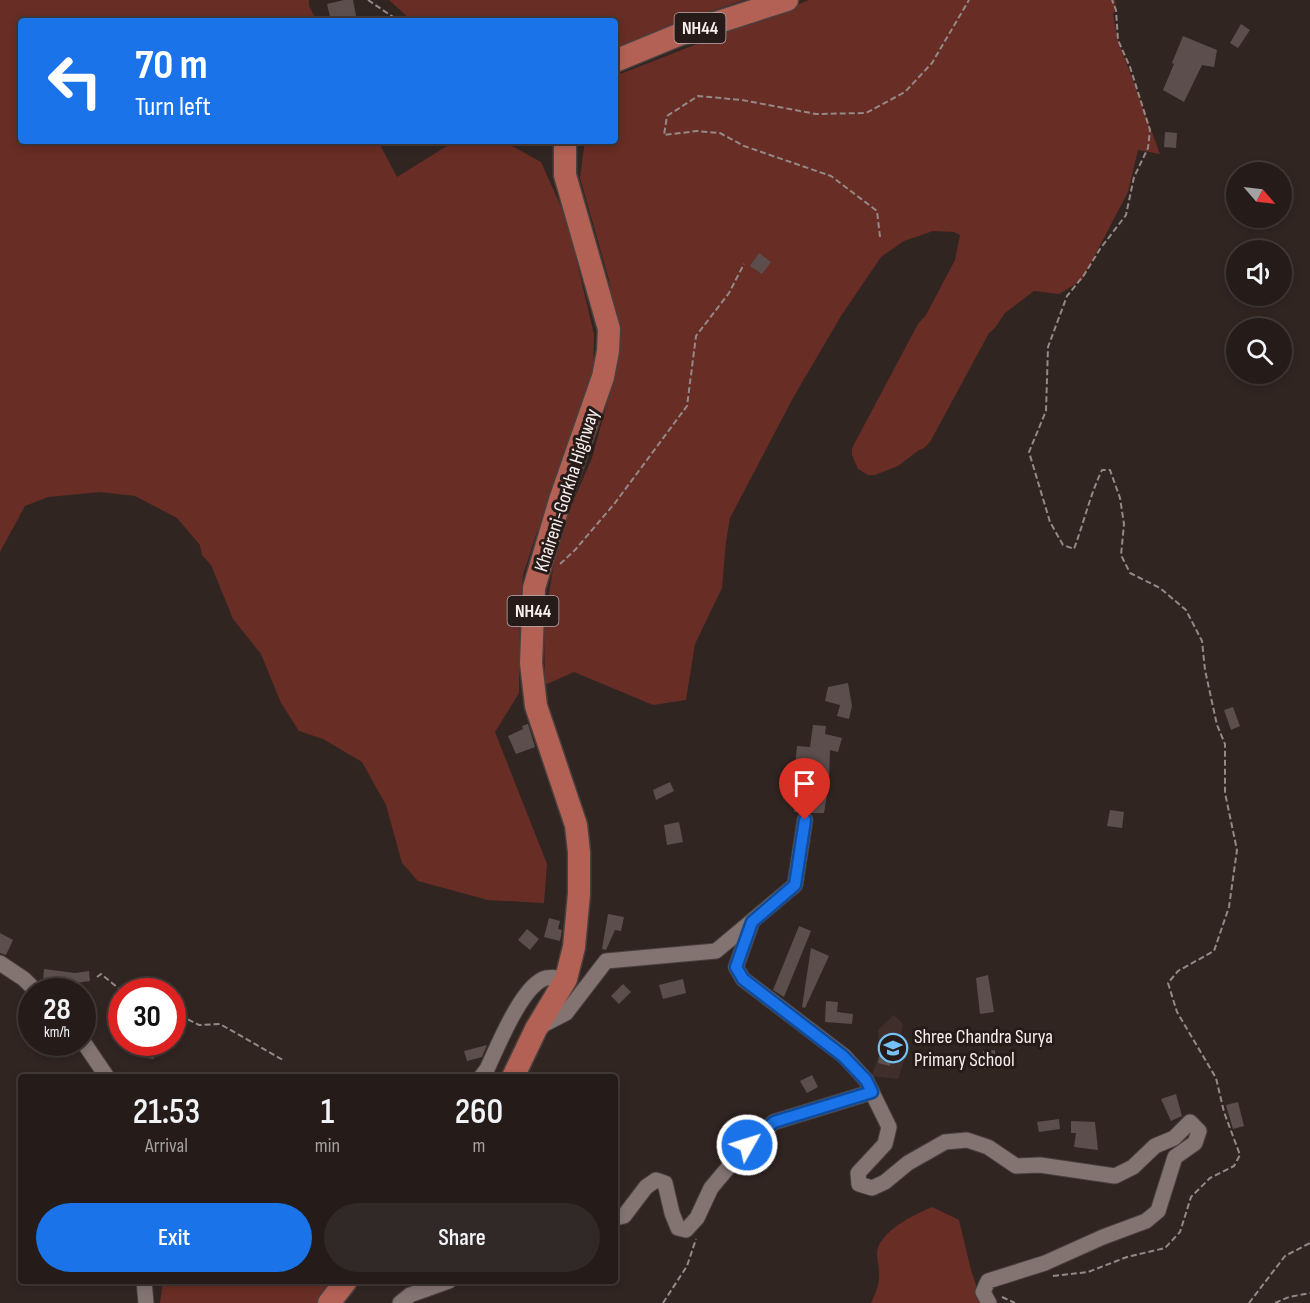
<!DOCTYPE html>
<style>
body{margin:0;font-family:"Sofia Sans Condensed",sans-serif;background:#312927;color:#f1f3f6;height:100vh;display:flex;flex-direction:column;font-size:22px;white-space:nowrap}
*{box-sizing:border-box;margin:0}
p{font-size:20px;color:#a3a1a2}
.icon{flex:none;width:33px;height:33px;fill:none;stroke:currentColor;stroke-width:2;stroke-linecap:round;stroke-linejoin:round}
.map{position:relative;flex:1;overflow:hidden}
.side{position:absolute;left:18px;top:1074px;width:600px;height:210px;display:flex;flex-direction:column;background:#251c1a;border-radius:6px;box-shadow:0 3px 9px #0003,0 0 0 2px #423a39}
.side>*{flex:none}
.top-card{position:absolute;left:18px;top:18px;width:600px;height:126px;border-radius:6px;box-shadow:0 3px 9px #0003,0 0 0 2px #423a39;background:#1a73e8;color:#fff;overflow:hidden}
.needle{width:39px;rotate:118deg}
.fabs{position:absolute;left:1226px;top:162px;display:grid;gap:12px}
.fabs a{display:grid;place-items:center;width:66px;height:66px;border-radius:50%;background:#251c1a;box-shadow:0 3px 9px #0003,0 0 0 2px #423a39;font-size:30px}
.speed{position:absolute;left:18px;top:978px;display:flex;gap:12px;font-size:30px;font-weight:700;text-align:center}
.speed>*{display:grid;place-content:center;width:78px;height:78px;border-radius:50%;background:#251c1a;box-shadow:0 3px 9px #0003,0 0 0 2px #423a39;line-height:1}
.speed small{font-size:15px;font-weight:400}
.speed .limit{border:9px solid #d22;background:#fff;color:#111}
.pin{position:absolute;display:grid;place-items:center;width:51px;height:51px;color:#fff;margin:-62px -26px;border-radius:50% 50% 50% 0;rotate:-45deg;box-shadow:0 0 6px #0007}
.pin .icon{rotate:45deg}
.me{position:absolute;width:66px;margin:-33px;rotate:51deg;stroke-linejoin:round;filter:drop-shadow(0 0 4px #0008)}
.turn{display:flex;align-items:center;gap:21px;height:126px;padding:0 18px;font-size:27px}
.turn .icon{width:78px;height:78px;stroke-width:2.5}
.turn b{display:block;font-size:42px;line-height:51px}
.eta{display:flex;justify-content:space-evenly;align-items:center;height:102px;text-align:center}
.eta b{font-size:36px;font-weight:600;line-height:42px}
.action{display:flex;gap:12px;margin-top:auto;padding:12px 18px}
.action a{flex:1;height:69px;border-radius:36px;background:#1a73e8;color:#fff;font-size:24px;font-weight:600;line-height:69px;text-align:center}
.action a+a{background:#312927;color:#f1f3f6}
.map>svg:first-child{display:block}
.built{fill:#402e2a}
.green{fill:#682d24}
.building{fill:#5c4e4c}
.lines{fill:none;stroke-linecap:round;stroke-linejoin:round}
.minor-casing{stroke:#49403e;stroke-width:17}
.primary-casing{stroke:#49403e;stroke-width:25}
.path{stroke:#948987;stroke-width:2;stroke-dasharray:6 3;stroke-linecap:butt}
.minor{stroke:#837471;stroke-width:15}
.primary{stroke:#b36055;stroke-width:22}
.route-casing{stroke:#114b97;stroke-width:15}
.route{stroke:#1a73e8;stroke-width:10}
.labels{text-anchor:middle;stroke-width:6;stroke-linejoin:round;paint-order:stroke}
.shield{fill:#271b19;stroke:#b9afae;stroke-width:1.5}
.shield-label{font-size:18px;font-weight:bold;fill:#f8efee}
.street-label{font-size:20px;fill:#f8efee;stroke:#271b19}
.poi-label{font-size:20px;fill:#f8efee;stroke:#271b19;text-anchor:start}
</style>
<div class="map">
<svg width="1310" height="1303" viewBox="0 0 1310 1303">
<rect width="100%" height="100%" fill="#312522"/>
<path class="built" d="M894 1015 903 1024 901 1036 910 1043 898 1079 872 1076 879 1054 878 1030Z"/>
<g class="green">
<path d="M0 0H309V6L317 21H21V141H378L397 177 455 141H503L541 162 567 220 594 334 593 387 548 517 537 532 523 575 520 607 519 693 495 732 547 864 544 903 488 900 418 881 402 863 386 805 362 762 323 739 299 731 281 703 261 654 233 619 211 565 202 555 200 545 177 518 135 496 100 492 48 497 25 506 0 552Z"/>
<path d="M389 0H744L697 16 615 52V21H412Z"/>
<path d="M809 0H1115L1116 10 1113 14 1118 40 1160 154 1138 150 1128 192 1082 280 1059 294 1034 291 1005 313 995 328 989 333 930 442 924 448 919 450 898 466 875 475H868L858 469 852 455V448L918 324 926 315 955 260 960 235 954 232 933 231 904 241 881 257 841 316 793 398 730 518 726 542 722 588 695 644 686 700 653 705 574 672 545 685 544 626 558 536 592 458 618 363 609 280 580 178 585 141H615V76Z"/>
<path d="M932 1207 959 1220 971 1270 982 1303H871C876 1293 880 1283 879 1272 879 1266 877 1259 877 1253 879 1231 914 1215 932 1207Z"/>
<path d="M163 1281H333L317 1303H160Z"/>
</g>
<g class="building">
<path d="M344 0H353L357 21H331L327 4Z"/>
<path d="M1241 24 1250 30 1238 48 1230 43Z"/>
<path d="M1183 36 1217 50 1214 67 1202 65 1184 102 1163 90 1174 64 1172 63Z"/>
<path d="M1165 132 1177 133 1176 148 1164 147Z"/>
<path d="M759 253 771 262 762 274 750 266Z"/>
<path d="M848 683 852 706 849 719 837 716 840 705 825 701 828 687Z"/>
<path d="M1233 707 1240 726 1231 730 1224 710Z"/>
<path d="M528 724 535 747 516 754 508 736 523 729 522 726Z"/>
<path d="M813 725 826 726 825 734 842 738 838 752 830 750 829 782 824 813H812L806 810 794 812 795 765 797 746 810 747Z"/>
<path d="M670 782 674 791 656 800 653 790Z"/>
<path d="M1110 810 1124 812 1122 828 1107 826Z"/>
<path d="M679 822 683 842 667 845 664 825Z"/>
<path d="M608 914 624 917 621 931 615 930 606 950 602 949Z"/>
<path d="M549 918 560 921 558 929 562 930 560 941 544 937Z"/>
<path d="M799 926 811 931 784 997 773 990Z"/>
<path d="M527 929 539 939 530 950 518 940Z"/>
<path d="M0 933 13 940 6 955 0 953Z"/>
<path d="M811 948 829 956 805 1008 802 1007Z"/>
<path d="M44 969 75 973 89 971 90 981 68 984 43 982Z"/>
<path d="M988 975 994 1012 980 1014 976 978Z"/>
<path d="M683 979 686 993 663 999 659 985Z"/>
<path d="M623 984 631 992 619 1004 611 996Z"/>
<path d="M826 1001 838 1002 837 1012 853 1014 852 1024 825 1022Z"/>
<path d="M883 1038 895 1040 890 1066 878 1063Z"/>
<path d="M142 1042H156L154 1059 140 1057Z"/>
<path d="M487 1045 482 1057 467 1061 464 1051Z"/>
<path d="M995 1050V1069H984L983 1051Z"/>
<path d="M812 1075 818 1087 807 1093 800 1081Z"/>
<path d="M1176 1094 1182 1116 1171 1121 1161 1099Z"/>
<path d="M1238 1102 1244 1126 1233 1129 1226 1105Z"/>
<path d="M1059 1119 1060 1129 1039 1132 1037 1122Z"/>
<path d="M1071 1121 1095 1122 1098 1150 1074 1147 1076 1133H1071Z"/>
</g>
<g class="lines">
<g class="minor-casing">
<g id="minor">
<path d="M752 922 736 967 743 979 844 1056 866 1080 889 1127 885 1144 858 1173 859 1184 872 1188 885 1182 908 1163 945 1142 967 1140 988 1147 1016 1166 1040 1165 1115 1176 1133 1167 1155 1146 1174 1138 1190 1122 1199 1131 1195 1143 1175 1157 1158 1211 1146 1221 1103 1237 1045 1263 988 1281 983 1292 989 1303"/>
<path d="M0 963 24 979 37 992"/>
<path d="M539 1027 566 1013 606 961 716 951 795 885 805 820"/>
<path d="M82 1040 107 1077"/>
<path d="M481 1077 487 1069C498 1046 520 990 543 979 549 976 559 978 566 979"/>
<path d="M615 1218 624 1216 646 1187 656 1180 665 1183 672 1213 678 1228 686 1230 697 1218 711 1188 747 1145 774 1122 872 1092"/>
<path d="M144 1281 146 1303"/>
<path d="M400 1303 410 1295 449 1281"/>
</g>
</g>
<g class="primary-casing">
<g id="primary">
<path d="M615 61 678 35 787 0"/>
<path d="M513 1077 536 1029 566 979 574 947 579 894V852L576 825 536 706 531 663 534 588 560 500 603 377 608 351 609 329 565 175V141"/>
<path d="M329 1303 346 1281"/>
</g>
</g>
<g class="path">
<path d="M368 0 399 21"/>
<path d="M880 237 877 211 831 176 744 146 720 133 697 131 664 135 667 116 698 96 742 100 816 114 866 113 905 92 932 63 969 0"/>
<path d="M560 564 575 550 615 503 687 406 696 336 729 293 744 264"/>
<path d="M97 977 101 974 123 992"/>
<path d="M172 1011 199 1025 220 1024 283 1060"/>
<path d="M1053 1276 1088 1272 1127 1257 1165 1248 1180 1232 1191 1197 1210 1178 1234 1166 1240 1155 1224 1112 1216 1078 1177 1012 1168 983 1178 971 1214 951 1229 907 1237 850 1225 793V744L1217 725 1205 670 1202 641 1186 610 1160 588 1130 573 1121 555 1124 524 1120 498 1110 470H1102C1090 495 1084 522 1074 549L1063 545 1050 522 1029 452 1046 411 1048 347 1067 296 1084 275 1100 249 1126 215 1134 177 1148 148 1150 130 1130 67 1118 40 1116 10 1112 0"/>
<path d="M1002 1297 1015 1303"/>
<path d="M663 1303 687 1266 696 1239"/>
<path d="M1249 1303 1285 1256 1310 1243"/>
<path d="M1275 1303 1289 1297 1310 1293"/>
</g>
<use href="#minor" class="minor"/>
<use href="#primary" class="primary"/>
</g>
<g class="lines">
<g class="route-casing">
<path id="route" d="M747 1145 774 1122 872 1092 866 1080 843 1056 743 979 736 967 752 922 795 885 805 820"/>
</g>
<use href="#route" class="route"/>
</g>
<defs>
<g id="school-ring" transform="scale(1.5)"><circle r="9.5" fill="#271b19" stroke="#73c1f5" stroke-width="1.5"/><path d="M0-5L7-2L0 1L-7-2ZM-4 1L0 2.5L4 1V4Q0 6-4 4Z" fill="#73c1f5"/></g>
</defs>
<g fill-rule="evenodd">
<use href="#school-ring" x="893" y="1048"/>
</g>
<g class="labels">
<g class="shield">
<rect x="674.5" y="13" width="51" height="30" rx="4.5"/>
<rect x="507.5" y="596" width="51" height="30" rx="4.5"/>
</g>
<g class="shield-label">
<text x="700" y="34">NH44</text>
<text x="533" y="617">NH44</text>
</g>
<g class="street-label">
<text transform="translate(566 490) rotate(-72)" y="7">Khaireni-Gorkha Highway</text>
</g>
<g class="poi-label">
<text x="914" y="1043">Shree Chandra Surya<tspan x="914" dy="23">Primary School</tspan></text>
</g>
</g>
</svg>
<div class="fabs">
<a><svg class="needle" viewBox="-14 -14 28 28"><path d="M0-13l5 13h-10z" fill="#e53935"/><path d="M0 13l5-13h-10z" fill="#a3a1a2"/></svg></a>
<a><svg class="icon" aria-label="sound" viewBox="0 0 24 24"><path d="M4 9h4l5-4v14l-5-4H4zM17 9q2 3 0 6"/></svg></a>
<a><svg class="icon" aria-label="search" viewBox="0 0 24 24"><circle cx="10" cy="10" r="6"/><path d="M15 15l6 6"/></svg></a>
</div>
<div class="speed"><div>28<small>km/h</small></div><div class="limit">30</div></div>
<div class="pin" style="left:805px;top:820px;background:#d93025"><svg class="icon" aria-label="arrive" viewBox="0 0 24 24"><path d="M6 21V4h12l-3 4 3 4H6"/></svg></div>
<svg class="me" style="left:747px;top:1145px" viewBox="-20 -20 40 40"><circle r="17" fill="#1a73e8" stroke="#fff" stroke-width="3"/><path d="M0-11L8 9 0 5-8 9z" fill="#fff"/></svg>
<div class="top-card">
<div class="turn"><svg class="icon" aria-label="left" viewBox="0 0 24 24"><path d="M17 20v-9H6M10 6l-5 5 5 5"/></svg><div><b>70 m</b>Turn left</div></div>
</div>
<section class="side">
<div class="eta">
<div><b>21:53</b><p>Arrival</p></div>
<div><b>1</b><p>min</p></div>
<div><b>260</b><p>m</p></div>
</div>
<div class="action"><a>Exit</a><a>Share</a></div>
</section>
</div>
